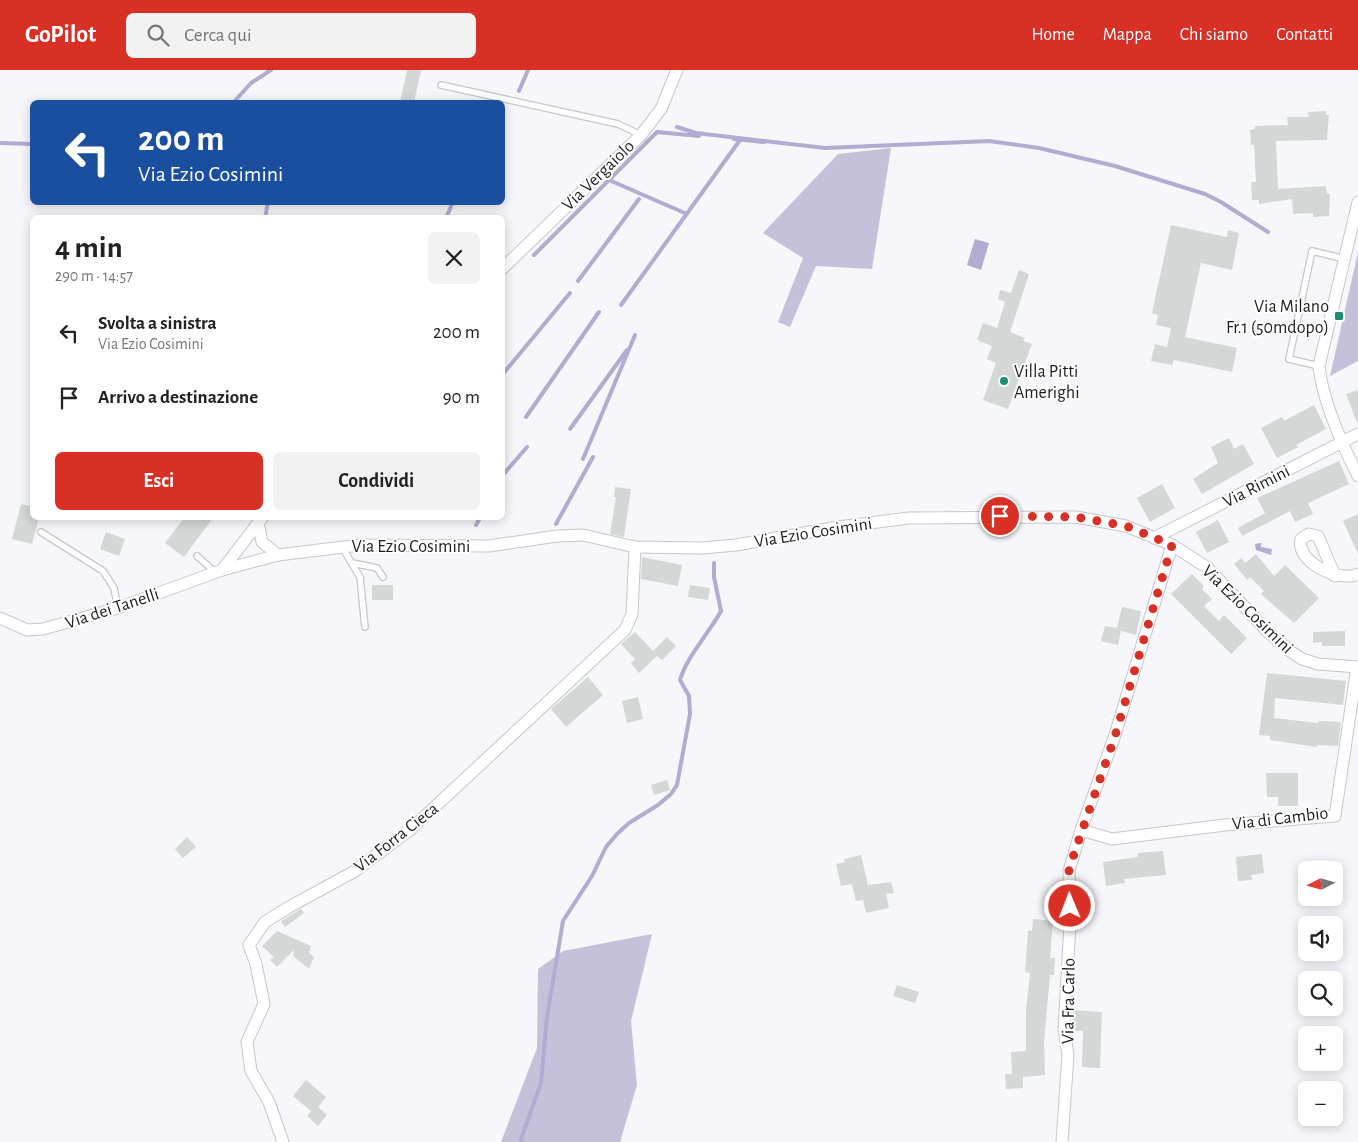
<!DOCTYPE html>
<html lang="it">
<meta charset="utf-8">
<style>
body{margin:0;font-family:"Alegreya Sans",sans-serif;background:#f2f2f2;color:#222;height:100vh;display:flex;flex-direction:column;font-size:19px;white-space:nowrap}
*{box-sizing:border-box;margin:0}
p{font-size:16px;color:#767676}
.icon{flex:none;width:28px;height:28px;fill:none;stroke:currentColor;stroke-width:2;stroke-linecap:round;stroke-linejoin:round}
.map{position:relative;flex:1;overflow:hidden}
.side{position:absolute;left:30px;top:145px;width:475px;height:305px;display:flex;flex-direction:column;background:#fff;border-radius:8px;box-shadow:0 2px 12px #0003}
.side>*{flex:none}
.banner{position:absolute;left:30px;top:30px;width:475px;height:105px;border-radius:8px;box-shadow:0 2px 12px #0003;background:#1a4fa0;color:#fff;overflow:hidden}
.needle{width:32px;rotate:264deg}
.fabs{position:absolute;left:1298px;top:791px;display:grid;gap:10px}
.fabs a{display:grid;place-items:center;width:45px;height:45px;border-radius:8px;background:#fff;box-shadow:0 2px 12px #0003;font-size:25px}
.pin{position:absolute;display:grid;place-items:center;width:42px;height:42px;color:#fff;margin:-21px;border:2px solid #fff;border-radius:50%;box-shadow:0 1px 5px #0007}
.me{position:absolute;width:55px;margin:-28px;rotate:359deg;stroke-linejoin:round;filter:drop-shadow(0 0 4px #0008)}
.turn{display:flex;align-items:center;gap:18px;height:105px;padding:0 25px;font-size:22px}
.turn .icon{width:65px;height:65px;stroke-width:2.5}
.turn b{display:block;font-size:35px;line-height:42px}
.round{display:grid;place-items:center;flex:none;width:52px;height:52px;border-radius:8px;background:#f2f2f2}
.headline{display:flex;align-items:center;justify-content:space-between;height:85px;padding:0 25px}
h1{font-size:30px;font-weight:600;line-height:38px}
.cta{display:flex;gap:10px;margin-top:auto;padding:10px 25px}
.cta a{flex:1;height:58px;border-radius:8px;background:#d93025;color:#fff;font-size:20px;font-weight:600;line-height:58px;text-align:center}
.cta a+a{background:#f2f2f2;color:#222}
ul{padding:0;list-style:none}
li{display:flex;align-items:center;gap:15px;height:65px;padding:0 25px}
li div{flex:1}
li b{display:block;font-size:19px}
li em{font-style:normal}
header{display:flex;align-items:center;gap:30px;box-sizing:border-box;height:70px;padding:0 25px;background:#d93025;color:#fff}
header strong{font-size:24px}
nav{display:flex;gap:28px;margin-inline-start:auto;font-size:18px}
.search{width:350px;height:45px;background:#f2f2f2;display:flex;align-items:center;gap:12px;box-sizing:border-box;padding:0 18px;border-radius:8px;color:#767676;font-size:19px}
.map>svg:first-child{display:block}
.green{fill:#c6c1da}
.water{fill:#b4abd3}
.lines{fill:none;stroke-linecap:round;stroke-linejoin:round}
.stream{stroke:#b4abd3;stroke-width:4}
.building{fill:#d3d7d6}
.lane-casing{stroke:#c7c6ca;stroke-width:8}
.street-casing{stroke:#c7c6ca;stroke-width:13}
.lane{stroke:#fff;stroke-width:5.5}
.street{stroke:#fff;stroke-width:11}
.route{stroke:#d93025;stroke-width:9;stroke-dasharray:0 16.2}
.poi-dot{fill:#178f73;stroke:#fff;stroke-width:2}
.labels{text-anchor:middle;stroke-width:4;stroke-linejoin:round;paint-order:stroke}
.street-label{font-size:18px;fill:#1d1d1e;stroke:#fff}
.poi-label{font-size:18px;fill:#1d1d1e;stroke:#fff;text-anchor:end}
</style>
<header>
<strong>GoPilot</strong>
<div class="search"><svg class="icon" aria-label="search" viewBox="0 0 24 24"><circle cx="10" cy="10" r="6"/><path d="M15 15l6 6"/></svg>Cerca qui</div>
<nav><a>Home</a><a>Mappa</a><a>Chi siamo</a><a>Contatti</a></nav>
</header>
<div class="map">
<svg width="1358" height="1072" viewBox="0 0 1358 1072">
<rect width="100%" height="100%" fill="#f7f6fa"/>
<g class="green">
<path d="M891 78 872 199 816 196 790 257 778 252 803 188 763 163 838 84Z"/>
<path d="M1358 182V291L1330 306Z"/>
<path d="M652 864 631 951 637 1015 620 1072H501L537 978 538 899 563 881Z"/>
</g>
<g class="water">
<path d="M975 169 989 173 981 200 967 195Z"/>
<path d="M1261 473V477L1272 479 1271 485 1256 480 1255 474Z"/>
</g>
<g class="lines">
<g class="stream">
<path d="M519 21 528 0"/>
<path d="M234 32 251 13 271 0"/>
<path d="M500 32 501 31"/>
<path d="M677 57 696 63 825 78 989 71 1039 78 1115 96 1205 124 1221 132 1268 162"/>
<path d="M734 69 764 72"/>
<path d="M0 73 32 74"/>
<path d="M609 110 687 144"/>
<path d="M265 148 268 132"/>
<path d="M446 148 453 132"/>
<path d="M534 185 657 62 699 66"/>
<path d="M578 211 639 129"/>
<path d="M621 235 740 70"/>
<path d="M502 305 570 223"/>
<path d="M526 347 599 242"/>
<path d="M570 359 627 280"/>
<path d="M583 389 635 265"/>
<path d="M502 406 527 377"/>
<path d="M556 454 593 387"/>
<path d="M476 455 480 448"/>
<path d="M520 1072 541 1013 547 947 563 851 592 806 606 777 617 764 629 753 658 735 671 724 677 715 690 644 689 626 680 610C686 588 709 563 721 541L714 507V493"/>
</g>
</g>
<g class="building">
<path d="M407 0H421L414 32H400Z"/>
<path d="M1326 41V45H1329L1327 70 1276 71 1278 119 1326 116 1327 124H1330L1329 146 1313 147V143L1293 144 1292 129 1259 134V130H1252L1251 112H1256L1254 75H1251L1250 60 1255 59V56L1288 55 1287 47H1309L1308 42Z"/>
<path d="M1171 155 1227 167 1228 160 1239 163 1232 200 1201 193 1185 267 1237 278 1232 302 1174 290 1172 295 1151 291 1155 274 1167 277 1171 258 1156 255 1158 245 1152 243Z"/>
<path d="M1019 200 1029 204 1010 262 1025 268 1023 271 1032 274 1008 339 983 330 996 293 987 289 992 276 977 270 983 253 997 258 1005 232 998 229 1000 220 1011 223Z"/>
<path d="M1358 320V353H1357L1346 324Z"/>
<path d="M1314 335 1326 359 1296 375 1298 377 1277 388 1261 358 1282 347 1284 351Z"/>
<path d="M1229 368 1234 379 1243 374 1254 394 1202 424 1193 409 1218 393 1211 377Z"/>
<path d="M1339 391 1349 414 1308 433 1313 444 1295 452 1290 441 1242 466 1238 458 1265 443 1257 428Z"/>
<path d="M1162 414 1175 438 1150 452 1137 428Z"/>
<path d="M615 417 631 419 624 467 610 464 616 427H614Z"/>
<path d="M21 434 32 437V448H39L32 474 12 469Z"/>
<path d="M1358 444V484L1343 451Z"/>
<path d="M184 448H213L184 487 165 473Z"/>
<path d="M1218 450 1229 472 1207 483 1196 462Z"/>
<path d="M106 462 125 469 119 486 100 479Z"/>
<path d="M1256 484 1274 506 1285 495 1319 528 1294 553 1261 524 1264 521 1250 507 1247 510 1234 494 1241 488 1245 493Z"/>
<path d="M642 487 682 495 678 516 641 509Z"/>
<path d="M1192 504 1204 516 1202 519 1212 529 1204 536 1219 551 1224 545 1247 568 1231 584 1171 524Z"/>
<rect x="372" y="515" width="21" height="15"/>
<path d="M690 515 710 518 708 530 688 527Z"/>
<path d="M1122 537 1141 541 1136 565 1121 561 1118 575 1101 571 1105 556 1117 558Z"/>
<path d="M1345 561V576H1322V572L1313 573V562Z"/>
<path d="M635 562 653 581 667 567 676 576 662 590 653 582 657 586 639 603 631 593 635 589 621 574Z"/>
<path d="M1267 603 1346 611 1343 635 1275 628 1274 648 1318 653V651L1341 652 1338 676 1317 675V677L1270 670V666L1259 665Z"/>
<path d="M588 607 603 625 566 657 551 639Z"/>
<path d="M638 627 643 649 627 653 622 631Z"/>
<path d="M1266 703H1298V736H1278V727H1267Z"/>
<path d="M667 710 670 720 654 725 651 715Z"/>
<path d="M187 767 196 777 183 788 175 779Z"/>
<path d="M1163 781 1166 805 1124 809 1125 813 1106 816 1103 792 1138 787V783Z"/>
<path d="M1262 784 1264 803 1251 805 1252 810 1238 811 1236 787Z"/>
<path d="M861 785 868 815 891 812 894 823 886 824 889 838 866 843 863 830 856 831 852 814 841 816 836 794 845 792 844 789Z"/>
<path d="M301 839 304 843 285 857 281 851Z"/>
<path d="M1033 849 1053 851 1050 888H1055L1054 905H1050L1044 972 1045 1005 1023 1007V1018L1006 1019 1005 1004H1012L1011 982 1026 981V940L1030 903 1025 902 1028 860 1032 861Z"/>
<path d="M277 861 311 876 309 883 314 887 309 899 293 886 294 880 277 897 270 890 274 887 262 876Z"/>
<path d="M897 915 919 922 915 933 893 926Z"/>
<path d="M1073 940 1102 942 1100 998 1082 997 1083 961H1072Z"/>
<path d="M306 1010 326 1027 318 1037 327 1045 318 1056 307 1046 311 1041 293 1026Z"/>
</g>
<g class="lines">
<g class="lane-casing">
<g id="lane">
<path d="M441 15 618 54 641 65"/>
<path d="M1319 296 1289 289 1312 181 1345 189"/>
<path d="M41 462 103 501 114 518 118 538"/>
<path d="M342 477 360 507 365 557"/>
<path d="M197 486 215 502"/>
<path d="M352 493 377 498 383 507"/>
</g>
</g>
<g class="street-casing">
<g id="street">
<path d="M1358 132 1319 296C1322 329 1343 376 1358 406"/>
<path d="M502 199 641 65 661 39 677 0"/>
<path d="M258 452 262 472 278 485"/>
<path d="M1154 468 1358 364"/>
<path d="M222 500 262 448"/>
<path d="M1335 506 1318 466 1309 464 1301 469C1295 491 1338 513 1358 504"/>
<path d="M0 548 27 560 43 559 118 538 222 500 278 485 360 475 489 476 557 466 583 465 635 477 702 478 736 475 838 457 909 448 1076 447 1126 456 1172 475 1208 498 1267 561 1290 581 1302 589 1318 594 1358 597"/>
<path d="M1081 760 1112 769 1225 755 1335 746 1357 597"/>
<path d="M283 1072 269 1032 251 1001 247 972 264 934 256 894 249 875 265 852 289 837 355 801 411 759 625 560 632 544 635 477"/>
<path d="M1062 1072 1068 985 1064 959 1070 854 1069 801 1081 760 1115 665 1172 475"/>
</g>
</g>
<use href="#lane" class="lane"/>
<use href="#street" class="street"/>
</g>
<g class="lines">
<path class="route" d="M1000 446 1076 447 1126 456 1172 475 1115 666 1073 787 1069 801 1070 836"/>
</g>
<g class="poi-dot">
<rect x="1334" y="241" width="10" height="10" rx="2.5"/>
<circle cx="1004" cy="311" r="5"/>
</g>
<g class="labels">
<g class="street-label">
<text transform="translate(598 105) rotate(-44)" y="6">Via Vergaiolo</text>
<text transform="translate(1256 416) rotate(-27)" y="6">Via Rimini</text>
<text transform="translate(813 462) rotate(-9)" y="6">Via Ezio Cosimini</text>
<text x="411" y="482">Via Ezio Cosimini</text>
<text transform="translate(112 538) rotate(-18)" y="6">Via dei Tanelli</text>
<text transform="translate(1248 539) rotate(44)" y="6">Via Ezio Cosimini</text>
<text transform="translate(1280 748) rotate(-7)" y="6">Via di Cambio</text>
<text transform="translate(396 767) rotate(-38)" y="6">Via Forra Cieca</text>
<text transform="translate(1068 931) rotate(-89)" y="6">Via Fra Carlo</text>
</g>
<g class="poi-label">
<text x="1329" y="242">Via Milano<tspan x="1329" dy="21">Fr.1 (50mdopo)</tspan></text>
<text x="1014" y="307" text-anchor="start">Villa Pitti<tspan x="1014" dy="21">Amerighi</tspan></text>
</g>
</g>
</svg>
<div class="fabs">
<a><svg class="needle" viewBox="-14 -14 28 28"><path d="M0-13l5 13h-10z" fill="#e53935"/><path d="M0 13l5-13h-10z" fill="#767676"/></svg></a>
<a><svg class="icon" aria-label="sound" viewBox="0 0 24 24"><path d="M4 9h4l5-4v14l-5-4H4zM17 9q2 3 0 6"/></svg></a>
<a><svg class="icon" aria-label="search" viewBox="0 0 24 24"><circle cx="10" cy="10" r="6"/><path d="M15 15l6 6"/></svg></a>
<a>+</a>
<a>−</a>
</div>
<div class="pin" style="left:1000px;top:446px;background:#d93025"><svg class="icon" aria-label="arrive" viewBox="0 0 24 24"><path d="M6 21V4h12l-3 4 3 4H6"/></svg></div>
<svg class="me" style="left:1070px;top:836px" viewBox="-20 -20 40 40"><circle r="17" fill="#d93025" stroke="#fff" stroke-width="3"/><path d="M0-11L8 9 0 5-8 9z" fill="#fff"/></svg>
<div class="banner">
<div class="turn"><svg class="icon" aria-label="left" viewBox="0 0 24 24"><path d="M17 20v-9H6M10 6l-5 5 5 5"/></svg><div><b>200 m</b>Via Ezio Cosimini</div></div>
</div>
<section class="side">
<div class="headline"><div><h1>4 min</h1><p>290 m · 14:57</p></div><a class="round"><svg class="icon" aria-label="close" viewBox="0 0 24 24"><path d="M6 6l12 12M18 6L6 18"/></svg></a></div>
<ul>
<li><svg class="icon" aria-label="left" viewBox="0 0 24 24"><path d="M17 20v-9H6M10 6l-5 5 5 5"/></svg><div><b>Svolta a sinistra</b><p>Via Ezio Cosimini</p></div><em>200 m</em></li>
<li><svg class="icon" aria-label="arrive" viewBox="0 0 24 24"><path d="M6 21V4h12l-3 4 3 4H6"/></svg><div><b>Arrivo a destinazione</b></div><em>90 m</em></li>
</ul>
<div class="cta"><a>Esci</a><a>Condividi</a></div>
</section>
</div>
